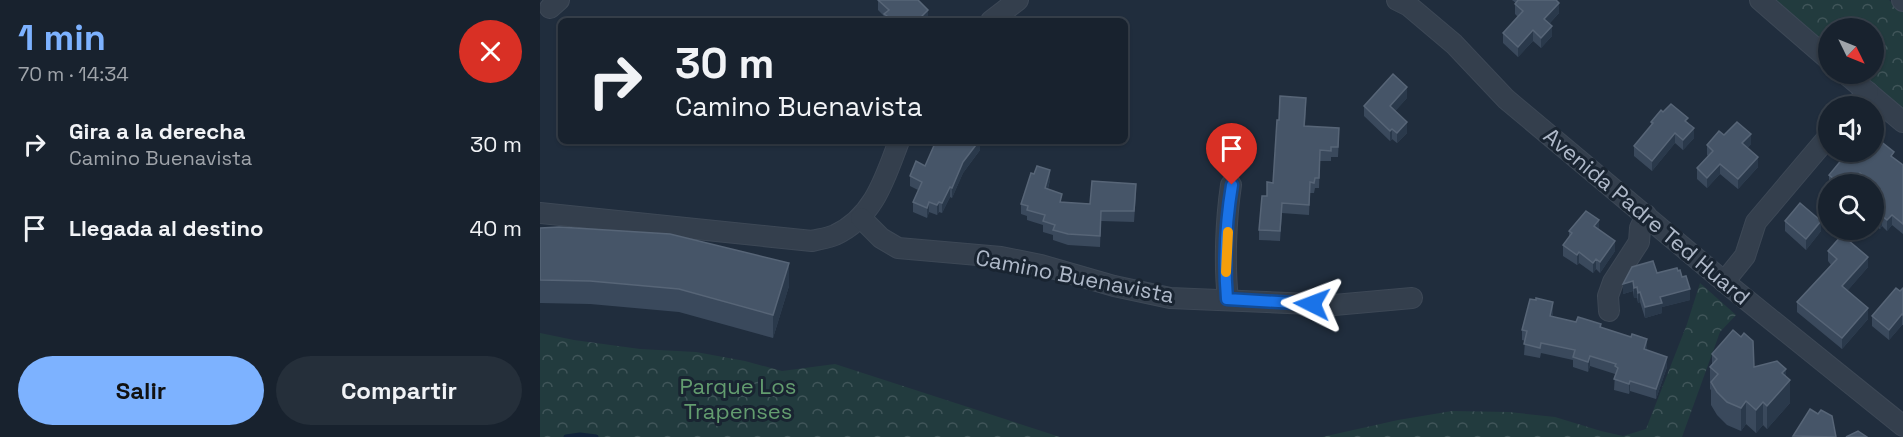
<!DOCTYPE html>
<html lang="es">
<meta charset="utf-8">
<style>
body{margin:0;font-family:"Space Grotesk",sans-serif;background:#252f3a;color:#f1f3f6;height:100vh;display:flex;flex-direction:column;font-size:22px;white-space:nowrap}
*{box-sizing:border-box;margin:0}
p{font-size:20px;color:#9fa4aa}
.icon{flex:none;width:33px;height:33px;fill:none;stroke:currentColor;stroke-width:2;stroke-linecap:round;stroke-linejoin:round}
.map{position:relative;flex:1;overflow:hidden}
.side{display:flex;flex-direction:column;background:#18222e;width:540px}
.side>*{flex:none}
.hud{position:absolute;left:18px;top:18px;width:570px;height:126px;border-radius:9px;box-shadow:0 2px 4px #0004,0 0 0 2px #363f4a;background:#18222e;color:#f1f3f6;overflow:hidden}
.needle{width:39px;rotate:133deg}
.tools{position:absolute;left:1278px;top:18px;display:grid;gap:12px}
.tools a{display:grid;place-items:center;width:66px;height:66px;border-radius:50%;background:#18222e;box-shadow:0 2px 4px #0004,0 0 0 2px #363f4a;font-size:30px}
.pin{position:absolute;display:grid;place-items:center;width:51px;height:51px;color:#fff;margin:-62px -26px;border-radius:50% 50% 50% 0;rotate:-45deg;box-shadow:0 0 6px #0007}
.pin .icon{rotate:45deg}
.me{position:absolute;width:66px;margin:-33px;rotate:273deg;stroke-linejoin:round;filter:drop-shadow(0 0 4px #0008)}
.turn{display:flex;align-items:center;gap:21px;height:126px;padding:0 18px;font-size:27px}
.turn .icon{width:78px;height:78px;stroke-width:2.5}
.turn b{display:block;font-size:42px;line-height:51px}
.round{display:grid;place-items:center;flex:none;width:63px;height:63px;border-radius:32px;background:#252f3a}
.overview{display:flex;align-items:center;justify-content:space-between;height:102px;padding:0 18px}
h1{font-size:36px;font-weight:700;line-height:45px;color:#7db2ff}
.primary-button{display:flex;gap:12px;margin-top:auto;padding:12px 18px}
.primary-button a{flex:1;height:69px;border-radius:36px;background:#7db2ff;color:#111;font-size:24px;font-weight:700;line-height:69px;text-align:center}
.primary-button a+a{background:#252f3a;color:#f1f3f6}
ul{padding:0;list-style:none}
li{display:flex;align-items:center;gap:18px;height:84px;padding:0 18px}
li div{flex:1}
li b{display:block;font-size:22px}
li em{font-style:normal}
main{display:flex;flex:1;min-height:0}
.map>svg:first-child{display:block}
.park{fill:url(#park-crowns)}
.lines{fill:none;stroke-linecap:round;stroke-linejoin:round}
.stream{stroke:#12243b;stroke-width:5}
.minor-casing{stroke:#3d4856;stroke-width:22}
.minor{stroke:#343f4d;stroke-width:20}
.wall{fill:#3a495c}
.shaded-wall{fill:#2a394b}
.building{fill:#465568;stroke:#576577;stroke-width:1.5}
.route-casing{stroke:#114b97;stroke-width:15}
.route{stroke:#1a73e8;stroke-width:10}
.slow{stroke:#f59e0b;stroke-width:10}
.labels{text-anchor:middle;stroke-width:6;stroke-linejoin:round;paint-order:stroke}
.street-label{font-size:22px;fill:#afb9c9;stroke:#192431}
.park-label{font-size:22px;fill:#639c6f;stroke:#192431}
</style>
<main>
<section class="side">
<div class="overview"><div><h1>1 min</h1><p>70 m · 14:34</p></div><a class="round" style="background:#d93025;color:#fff"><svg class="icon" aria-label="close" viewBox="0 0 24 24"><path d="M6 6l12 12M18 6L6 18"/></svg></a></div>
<ul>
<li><svg class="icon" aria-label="right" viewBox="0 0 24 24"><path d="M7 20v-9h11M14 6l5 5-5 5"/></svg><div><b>Gira a la derecha</b><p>Camino Buenavista</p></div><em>30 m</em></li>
<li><svg class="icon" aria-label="arrive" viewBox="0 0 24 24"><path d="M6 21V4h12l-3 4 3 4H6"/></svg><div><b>Llegada al destino</b></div><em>40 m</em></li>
</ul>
<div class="primary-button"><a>Salir</a><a>Compartir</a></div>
</section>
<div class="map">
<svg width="1363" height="437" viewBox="0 0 1363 437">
<defs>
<pattern id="park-crowns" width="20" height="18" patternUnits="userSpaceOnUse" patternTransform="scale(1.5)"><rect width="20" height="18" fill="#223b3e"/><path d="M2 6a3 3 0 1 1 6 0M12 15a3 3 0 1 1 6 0" fill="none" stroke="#405559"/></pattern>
</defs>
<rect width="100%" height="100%" fill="#202d3d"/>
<g class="park">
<path d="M1230 0H1349L1363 12V109L1320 74H1334V28H1288V48Z"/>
<path d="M1160 283 1196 315 1180 332 1142 437H782L858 420 912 411 969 412 1015 417 1061 431 1083 436 1106 429 1147 324Z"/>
<path d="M0 333 34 340 100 349 156 352 205 361 242 371 295 364 520 437H0Z"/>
</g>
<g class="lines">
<path class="stream" d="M26 437 40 435 56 437"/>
<g class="minor-casing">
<g id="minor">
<path d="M857 0 869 6 914 44 966 99 1187 284 1363 426"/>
<path d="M1220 0 1288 59"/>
<path d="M1362 0 1363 1"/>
<path d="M10 8 19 0"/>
<path d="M451 21 478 0"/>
<path d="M1306 74 1363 122"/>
<path d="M1315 106 1328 92"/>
<path d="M0 213 272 241C280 239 288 238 295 235 334 217 345 178 359 141"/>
<path d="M321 218 341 238 358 248 461 257 501 265 574 286 630 298 794 305 872 298"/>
<path d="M1184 282 1205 256 1216 222 1288 137"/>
<path d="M688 299C684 264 686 219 691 185"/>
<path d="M1069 311 1068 296 1073 282 1099 242 1100 228 1106 215"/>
</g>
</g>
<use href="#minor" class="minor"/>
</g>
<g class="wall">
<path d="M338 0 388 20 344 18V16L338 10Z"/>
<path d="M972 0H1016L1019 13 1010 23 1012 36 1001 48 993 41 978 57 963 43V33L978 17 975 14V4L976 3Z"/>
<path d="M867 98 855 111 867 133 857 143 852 139 850 141 824 116V106Z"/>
<path d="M766 108 765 126 799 138 798 157H791V161H780L779 188H775L774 193H770L769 215 742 213 740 241 719 240V230L727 196 733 183 739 120Z"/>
<path d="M1123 112 1148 122 1154 138 1143 150 1135 143 1112 171 1094 156V146L1111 126V122Z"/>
<path d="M1184 135 1211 144 1207 148 1218 167 1198 189 1180 174 1167 188 1157 179V168L1168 156 1167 155V145Z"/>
<path d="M390 141H440V150L423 173 412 198 410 197 402 213 399 212 397 215 389 212 387 218 373 212V202L378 190 370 186V176L385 166 394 147 390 144Z"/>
<path d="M1354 158 1363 165V234L1352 225 1347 231 1342 226 1340 229 1334 224V198L1335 196 1334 194V184H1321L1320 183 1318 184H1289V175Z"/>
<path d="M510 180 508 189 522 202 550 204 596 194 594 222 561 221 560 247 528 245 513 240V235L503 232V225L487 220V216L481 214V204Z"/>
<path d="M1245 221 1281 231 1266 250 1245 231Z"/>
<path d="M0 228 249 286 233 338 139 312 50 304 0 303Z"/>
<path d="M1059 230 1075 251 1060 273 1056 269 1053 273 1039 263 1037 265 1023 256V245L1029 237V231Z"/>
<path d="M1288 251 1328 267 1307 291 1328 319 1302 349 1257 312V302L1291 265 1288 261Z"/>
<path d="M1117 273 1150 300 1122 307V313L1105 318 1100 302 1098 303 1097 298H1094L1093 291 1083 294V284Z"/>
<path d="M1363 288V325H1362L1349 340 1332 326V316Z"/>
<path d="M1013 312 1012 317 1061 328 1107 350 1127 367 1116 399 1090 391 1089 394 1074 390 1075 374 1050 366 1048 372 1033 367V360L1001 353 1000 358 984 355 985 341 982 340V330Z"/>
<path d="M1172 354 1246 376 1250 403 1227 429 1223 425 1216 433 1206 424 1201 431 1187 425 1177 415 1171 405V390L1170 389V367L1172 364Z"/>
</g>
<g class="shaded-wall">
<path d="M1019 3V13L1004 29V19Z"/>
<path d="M388 10V20L387 21H377Z"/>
<path d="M1012 26V36L1001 48V38Z"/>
<path d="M993 30V41L978 57V47Z"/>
<path d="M867 87V98L850 117V106Z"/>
<path d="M867 122V133L857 143V133Z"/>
<path d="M1154 128V138L1143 150V140Z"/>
<path d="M852 129V139L850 141V131Z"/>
<path d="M1135 133V143L1112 171V161Z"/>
<path d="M1211 134V144L1202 153V143Z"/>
<path d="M439 141H440V150L423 173 412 198V188L423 162Z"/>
<path d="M1218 157V167L1198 189V179Z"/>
<path d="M1180 164V174L1167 188V178Z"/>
<path d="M510 170V180L505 198V188Z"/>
<path d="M1320 173V183L1318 184H1310Z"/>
<path d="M410 187V197L402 213V203Z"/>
<path d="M389 202V212L387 218V208Z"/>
<path d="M399 202V212L397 215V205Z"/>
<path d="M1352 215V225L1347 231V220Z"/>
<path d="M1342 216V226L1340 229V219Z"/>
<path d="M1059 220V230L1054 226Z"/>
<path d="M1281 221V231L1266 250V239Z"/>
<path d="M1075 241V251L1060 273V262Z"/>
<path d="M1039 252V263L1037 265V255Z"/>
<path d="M1328 257V267L1302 297V286Z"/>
<path d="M1056 259V269L1053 273V263Z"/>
<path d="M249 263V286L233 338V315Z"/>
<path d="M1093 281V291L1083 294V284Z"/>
<path d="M1097 287V298H1094V288Z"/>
<path d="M1150 289V300L1122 307V313L1105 318V307L1120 297Z"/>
<path d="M1100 292V302L1098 303V293Z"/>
<path d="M1013 302V312L1010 326V316Z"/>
<path d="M1328 308V319L1302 349V338Z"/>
<path d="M1362 314V325L1349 340V330Z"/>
<path d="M1107 339V350L1104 349Z"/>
<path d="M1050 356V366L1048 372V362Z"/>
<path d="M1127 357V367L1116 399V389Z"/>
<path d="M1246 369V385L1250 380V403L1227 429V406L1242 373Z"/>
<path d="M1090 381V391L1089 394V384Z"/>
<path d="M1206 401V424L1201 431V408Z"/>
<path d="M1223 402V425L1216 433V410Z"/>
</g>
<g class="building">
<path d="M338 0H378L388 10 377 21H342L347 16 344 14 349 10Z"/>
<path d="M978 0H1016L1019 3 1004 19 1012 26 1001 38 993 30 978 47 963 33 983 11 975 4Z"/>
<path d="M853 74 867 87 850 106 867 122 857 133 852 129 850 131 824 106Z"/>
<path d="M740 96 766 98 764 126 799 128 798 147H791V151L780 150 779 178H775L774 183 770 182 769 205 742 203 740 231 719 230 722 196H727V182L733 183 737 120H739Z"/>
<path d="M1131 104 1148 118 1145 121 1154 128 1143 140 1135 133 1112 161 1094 146 1113 123 1111 122 1121 110 1123 112Z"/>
<path d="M1197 122 1211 134 1202 143 1218 157 1198 179 1180 164 1167 178 1157 168 1173 151 1167 145 1179 131 1184 135Z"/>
<path d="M1334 136 1354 152 1351 156 1363 165V224L1352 215 1347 220 1342 216 1340 219 1334 213V198L1341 190 1320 173 1310 184H1301L1289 175 1308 152H1334Z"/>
<path d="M396 141H439L423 162 412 188 410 187 402 203 399 202 397 205 389 202 387 208 373 202 382 182 370 176 376 161 385 166Z"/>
<path d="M497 166 510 170 505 188 522 194 520 202 550 204 552 181 596 184 594 211H561L560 236 528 234 513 230 515 225 503 221 505 215 487 210 488 206 481 204 491 173 494 174Z"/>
<path d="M1260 203 1281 221 1266 239 1245 221Z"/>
<path d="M1046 211 1059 220 1054 226 1075 241 1060 262 1056 259 1053 263 1039 252 1037 255 1023 245 1032 233 1029 231Z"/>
<path d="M19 227 130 234 249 263 233 315 139 289 50 281 0 280V228Z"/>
<path d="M1302 235 1328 257 1302 286 1328 308 1302 338 1257 302 1297 259 1288 251Z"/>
<path d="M1113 261 1117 273 1137 268 1138 271 1140 270 1142 277 1146 276 1150 289 1120 297 1122 303 1105 307 1100 292 1098 293 1097 287 1094 288 1093 281 1083 284 1092 267Z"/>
<path d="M1356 288 1360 291 1363 288V315L1362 314 1349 330 1332 316Z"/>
<path d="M996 298 1013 302 1010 316 1036 322 1038 317 1061 324 1060 327 1091 337 1092 334 1107 339 1104 349 1127 357 1116 389 1090 381 1089 384 1074 379 1078 368 1075 366 1076 364 1050 356 1048 362 1033 357 1035 350 1001 343 1000 348 984 344 987 331 982 330 990 299 996 300Z"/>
<path d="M1193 330 1201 337 1204 333 1213 341 1214 367 1237 361 1246 369 1242 373 1250 380 1227 406 1223 402 1216 410 1206 401 1201 408 1187 402 1177 392 1171 382 1178 374 1170 367 1177 359 1172 354Z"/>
<path d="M1270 409 1278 414 1281 410 1292 416 1296 437 1253 436Z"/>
<path d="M1318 431 1327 437H1306Z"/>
</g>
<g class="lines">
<g class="route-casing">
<path id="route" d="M692 185C686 221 684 263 687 299L772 304"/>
</g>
<use href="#route" class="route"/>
<path class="slow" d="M686 272 688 232"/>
</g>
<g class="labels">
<g class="street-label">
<text transform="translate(1107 216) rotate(40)" y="8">Avenida Padre Ted Huard</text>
<text transform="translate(535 276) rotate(11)" y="8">Camino Buenavista</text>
</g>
<g class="park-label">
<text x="198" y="394">Parque Los<tspan x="198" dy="25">Trapenses</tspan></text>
</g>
</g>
</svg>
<div class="tools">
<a><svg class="needle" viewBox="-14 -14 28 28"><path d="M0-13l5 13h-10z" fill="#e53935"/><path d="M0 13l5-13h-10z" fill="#9fa4aa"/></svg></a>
<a><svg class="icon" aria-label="sound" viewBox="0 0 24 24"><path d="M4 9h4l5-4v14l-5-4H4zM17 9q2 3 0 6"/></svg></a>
<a><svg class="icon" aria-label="search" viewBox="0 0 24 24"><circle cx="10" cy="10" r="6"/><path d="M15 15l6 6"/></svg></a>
</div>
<div class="pin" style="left:692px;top:185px;background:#d93025"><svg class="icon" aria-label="arrive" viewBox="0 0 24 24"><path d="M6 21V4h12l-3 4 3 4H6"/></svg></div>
<svg class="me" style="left:772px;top:304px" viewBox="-20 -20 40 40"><path d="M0-17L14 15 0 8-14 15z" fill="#1a73e8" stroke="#fff" stroke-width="4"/></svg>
<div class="hud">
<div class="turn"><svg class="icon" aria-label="right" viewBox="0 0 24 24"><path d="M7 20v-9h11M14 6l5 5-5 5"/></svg><div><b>30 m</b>Camino Buenavista</div></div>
</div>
</div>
</main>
